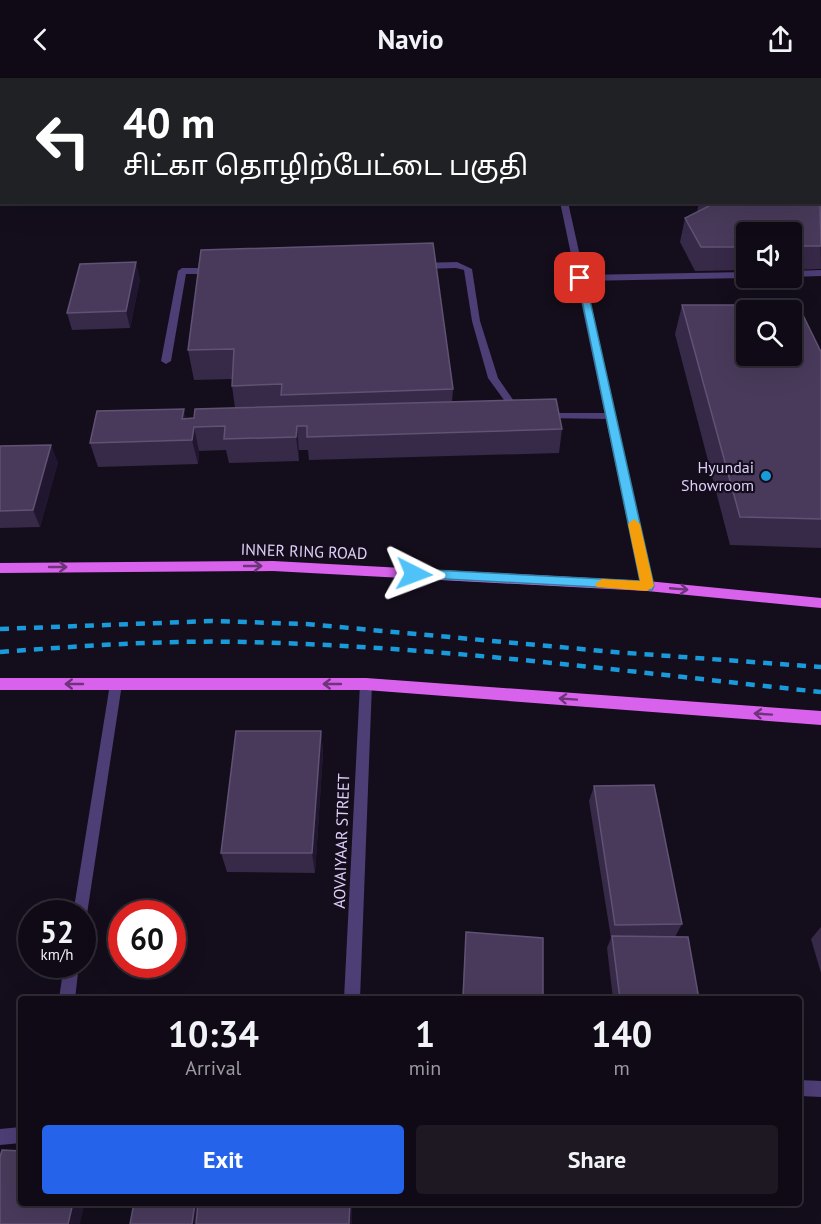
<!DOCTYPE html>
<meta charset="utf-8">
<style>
body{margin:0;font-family:"PT Sans","Noto Sans Tamil",sans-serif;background:#1d1822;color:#f1f3f6;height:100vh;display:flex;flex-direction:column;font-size:22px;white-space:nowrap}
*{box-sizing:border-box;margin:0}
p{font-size:20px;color:#9b9aa0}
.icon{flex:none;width:33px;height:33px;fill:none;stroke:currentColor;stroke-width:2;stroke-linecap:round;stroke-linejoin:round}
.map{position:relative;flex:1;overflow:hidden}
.panel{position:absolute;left:18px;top:918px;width:784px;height:210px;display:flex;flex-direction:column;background:#0f0a15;border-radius:6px;box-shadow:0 6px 24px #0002,0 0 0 2px #2f2b34}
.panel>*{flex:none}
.banner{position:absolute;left:0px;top:0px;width:822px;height:126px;box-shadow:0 6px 24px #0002,0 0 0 2px #2f2b34;background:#202124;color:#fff;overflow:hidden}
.buttons{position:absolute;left:736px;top:144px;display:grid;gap:12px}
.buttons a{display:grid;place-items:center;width:66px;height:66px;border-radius:6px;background:#0f0a15;box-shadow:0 6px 24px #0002,0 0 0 2px #2f2b34;font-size:30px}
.speed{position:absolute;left:18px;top:822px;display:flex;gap:12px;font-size:30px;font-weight:700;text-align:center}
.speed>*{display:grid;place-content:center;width:78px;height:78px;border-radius:50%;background:#0f0a15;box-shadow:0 6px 24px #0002,0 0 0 2px #2f2b34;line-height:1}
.speed small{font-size:15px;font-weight:400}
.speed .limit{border:9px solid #d22;background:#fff;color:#111}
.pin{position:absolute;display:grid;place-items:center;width:51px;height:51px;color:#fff;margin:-26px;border-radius:12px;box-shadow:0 3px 9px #0006}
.me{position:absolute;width:66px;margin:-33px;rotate:93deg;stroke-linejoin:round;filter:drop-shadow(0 0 4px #0008)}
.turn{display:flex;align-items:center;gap:21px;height:126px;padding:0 24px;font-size:27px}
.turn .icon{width:78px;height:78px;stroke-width:2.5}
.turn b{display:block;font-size:42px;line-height:51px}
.eta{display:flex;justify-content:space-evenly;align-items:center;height:102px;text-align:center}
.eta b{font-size:36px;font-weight:600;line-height:42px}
.action{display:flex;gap:12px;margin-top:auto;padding:12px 24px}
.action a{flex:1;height:69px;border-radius:6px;background:#2563eb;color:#fff;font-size:24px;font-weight:600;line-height:69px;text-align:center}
.action a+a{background:#1d1822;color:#f1f3f6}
header{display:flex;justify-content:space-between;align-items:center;height:78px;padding:0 24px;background:#0f0a15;font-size:27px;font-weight:600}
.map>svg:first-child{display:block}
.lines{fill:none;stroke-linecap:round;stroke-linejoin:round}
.service{fill:#4d3e76;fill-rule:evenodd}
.minor{fill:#4d3e76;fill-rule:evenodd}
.tertiary{fill:#4d3e76;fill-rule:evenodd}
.primary{fill:#d962ed;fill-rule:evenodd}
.rail{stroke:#199bdb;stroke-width:4.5;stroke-dasharray:9 8;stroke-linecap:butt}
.wall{fill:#372948}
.shaded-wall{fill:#21162f}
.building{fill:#493a5b;stroke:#605274;stroke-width:1.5;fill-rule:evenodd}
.oneway{stroke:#6d347a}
.route{fill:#4fc3f7;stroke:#337fa1;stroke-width:1.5}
.slow{fill:#f59e0b}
.poi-dot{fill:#199bdb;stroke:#140e1c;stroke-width:2}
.labels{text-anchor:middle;stroke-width:4.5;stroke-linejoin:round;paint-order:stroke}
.poi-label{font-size:16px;fill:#decff9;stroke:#140e1c;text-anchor:end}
.street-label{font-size:16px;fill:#decff9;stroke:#140e1c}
</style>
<header><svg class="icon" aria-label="back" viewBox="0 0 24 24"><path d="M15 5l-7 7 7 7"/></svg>Navio<svg class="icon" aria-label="share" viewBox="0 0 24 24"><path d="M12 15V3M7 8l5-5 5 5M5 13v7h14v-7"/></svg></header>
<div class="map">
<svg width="821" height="1146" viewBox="0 0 821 1146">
<rect width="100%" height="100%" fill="#140e1c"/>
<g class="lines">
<g class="service">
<path d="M457 184 472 191 480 243 498 300 518 329 523 330V334L512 333 488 300 472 243 464 192 456 190 420 191 416 188 420 185Z"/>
<path d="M182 190H213L217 193 213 196H186L171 283 166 286 161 283 178 193Z"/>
<path d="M543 335H611L616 338 611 341 540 340 538 338Z"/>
</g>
<g class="minor">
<path d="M821 192V198L792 199V193Z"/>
<path d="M747 194V200L580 203 576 200 580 197Z"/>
<path d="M116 601 120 602 122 606 87 836 82 842V836H73L110 606 112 602Z"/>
<path d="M366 601 370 602 372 606 360 921H344L360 606 362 602Z"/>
<path d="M64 886H79L75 921H59Z"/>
<path d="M800 1002 821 1003V1019L800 1018Z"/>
<path d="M21 1049V1065L0 1067V1051Z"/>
</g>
<g class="tertiary">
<rect x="534" y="0" width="6" height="2"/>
<path d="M560 124H568L653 508 647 512 641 508Z"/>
</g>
<g class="primary">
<path d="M273 483 647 503 821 520V530L647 513 273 493 0 495V485Z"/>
<path d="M0 600H366L821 633V647L366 612H0Z"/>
</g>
<g class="rail">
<path d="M0 551 212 543 306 546 614 574 821 589"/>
<path d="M0 574C81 568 163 562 244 564 437 568 629 594 821 614"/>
</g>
</g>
<g class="wall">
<path d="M727 0H811L812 2H728Z"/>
<path d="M820 102 821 191 792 192V154H747V192L695 193 680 164 685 140 697 134 699 125 696 124H820Z"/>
<path d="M201 172 453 311 452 324 562 351 559 375 309 382 308 372H299V383L229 385 226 372 199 373 198 386 98 389 90 365 186 340H194L235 330 232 308V301L194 302 188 272Z"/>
<path d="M140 201 130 250 72 252 67 235Z"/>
<path d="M682 227 821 274V470L730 467 675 256Z"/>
<path d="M0 368 58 384 40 449 0 450Z"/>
<path d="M321 653 323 675 315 795 227 794 221 775Z"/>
<path d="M594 708 682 846 675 859 699 921H613L607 870 611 860 589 723Z"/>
<path d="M821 849V895L811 861Z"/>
<path d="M466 854 543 921H462Z"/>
</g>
<g class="shaded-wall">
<path d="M136 184 140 201 130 250 126 233Z"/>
<path d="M184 331 189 355 182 341Z"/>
<path d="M297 348 299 372V383L296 359Z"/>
<path d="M194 349 199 373 198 386 192 362Z"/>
<path d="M51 367 58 384 40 449 33 432Z"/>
<path d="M321 653 323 675 315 795 312 775Z"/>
<path d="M73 1125H85L80 1146H68Z"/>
<path d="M195 1125H203L199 1146H192Z"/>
<path d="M350 1125H352V1146H349Z"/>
</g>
<g class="building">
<path d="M737 0H811L812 2H738Z"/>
<path d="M708 124H820L821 168H792V154H747V169H701L685 140 709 128Z"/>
<path d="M433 165 453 311 281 317 282 306 232 308 234 271 188 272 201 172Z"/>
<path d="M136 184 126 233 67 235 80 186Z"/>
<path d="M682 227H798L821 274V441L740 439ZM747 232H792V278H747Z"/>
<path d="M556 321 562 351 307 359V348H297L296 359 224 361 225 348 194 349 192 362 90 365 97 333 184 331 182 341 194 340 195 331Z"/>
<path d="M51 367 33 432 0 433V368Z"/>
<path d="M236 653H321L312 775H221Z"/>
<path d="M654 707 682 846 615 847 594 708Z"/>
<path d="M466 854 543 860V921H463Z"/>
<path d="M612 858 688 859 699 921H620Z"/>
<path d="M2 1072 21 1073V1125H73L68 1146H0V1079Z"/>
<path d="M134 1125H195L192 1146H130Z"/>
<path d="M198 1125H350L349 1146H196Z"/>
</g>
<defs><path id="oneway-shaft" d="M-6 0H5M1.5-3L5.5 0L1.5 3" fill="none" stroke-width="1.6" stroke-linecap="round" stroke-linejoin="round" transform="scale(1.5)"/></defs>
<g class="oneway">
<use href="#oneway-shaft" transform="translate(253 488)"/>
<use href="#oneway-shaft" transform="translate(58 489)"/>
<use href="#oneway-shaft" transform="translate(679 511) rotate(5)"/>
<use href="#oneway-shaft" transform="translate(74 606) rotate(-180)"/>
<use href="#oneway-shaft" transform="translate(332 606) rotate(180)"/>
<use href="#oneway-shaft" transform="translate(568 621) rotate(-176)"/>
<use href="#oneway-shaft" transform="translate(763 636) rotate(-176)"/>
</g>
<path class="route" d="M577 198 585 200 654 508 652 512 409 499 407 496 414 491 640 503Z"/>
<path class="slow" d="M634 441 640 446 654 508 647 513 597 509 595 506 602 501 640 503 628 446Z"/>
<circle class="poi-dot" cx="766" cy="398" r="6"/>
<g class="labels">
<g class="poi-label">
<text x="754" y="395">Hyundai<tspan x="754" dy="18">Showroom</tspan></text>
</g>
<g class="street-label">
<text transform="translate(304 473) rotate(2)" y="6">INNER RING ROAD</text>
<text transform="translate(341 763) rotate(-88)" y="6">AOVAIYAAR STREET</text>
</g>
</g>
</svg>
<div class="buttons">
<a><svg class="icon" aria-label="sound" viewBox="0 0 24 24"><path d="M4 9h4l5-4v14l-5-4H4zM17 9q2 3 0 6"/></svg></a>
<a><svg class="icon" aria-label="search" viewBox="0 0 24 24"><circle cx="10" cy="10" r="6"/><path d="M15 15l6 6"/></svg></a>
</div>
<div class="speed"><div>52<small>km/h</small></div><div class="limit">60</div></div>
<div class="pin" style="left:580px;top:200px;background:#d93025"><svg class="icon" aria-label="arrive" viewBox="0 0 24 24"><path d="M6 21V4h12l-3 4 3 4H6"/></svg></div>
<svg class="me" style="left:414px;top:496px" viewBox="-20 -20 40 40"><path d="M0-17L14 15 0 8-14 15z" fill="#4fc3f7" stroke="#fff" stroke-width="4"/></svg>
<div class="banner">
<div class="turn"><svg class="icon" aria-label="left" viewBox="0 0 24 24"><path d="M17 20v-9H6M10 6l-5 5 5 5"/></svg><div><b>40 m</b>சிட்கா தொழிற்பேட்டை பகுதி</div></div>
</div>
<section class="panel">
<div class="eta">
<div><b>10:34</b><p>Arrival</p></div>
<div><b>1</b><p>min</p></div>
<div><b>140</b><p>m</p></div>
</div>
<div class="action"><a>Exit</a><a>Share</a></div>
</section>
</div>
